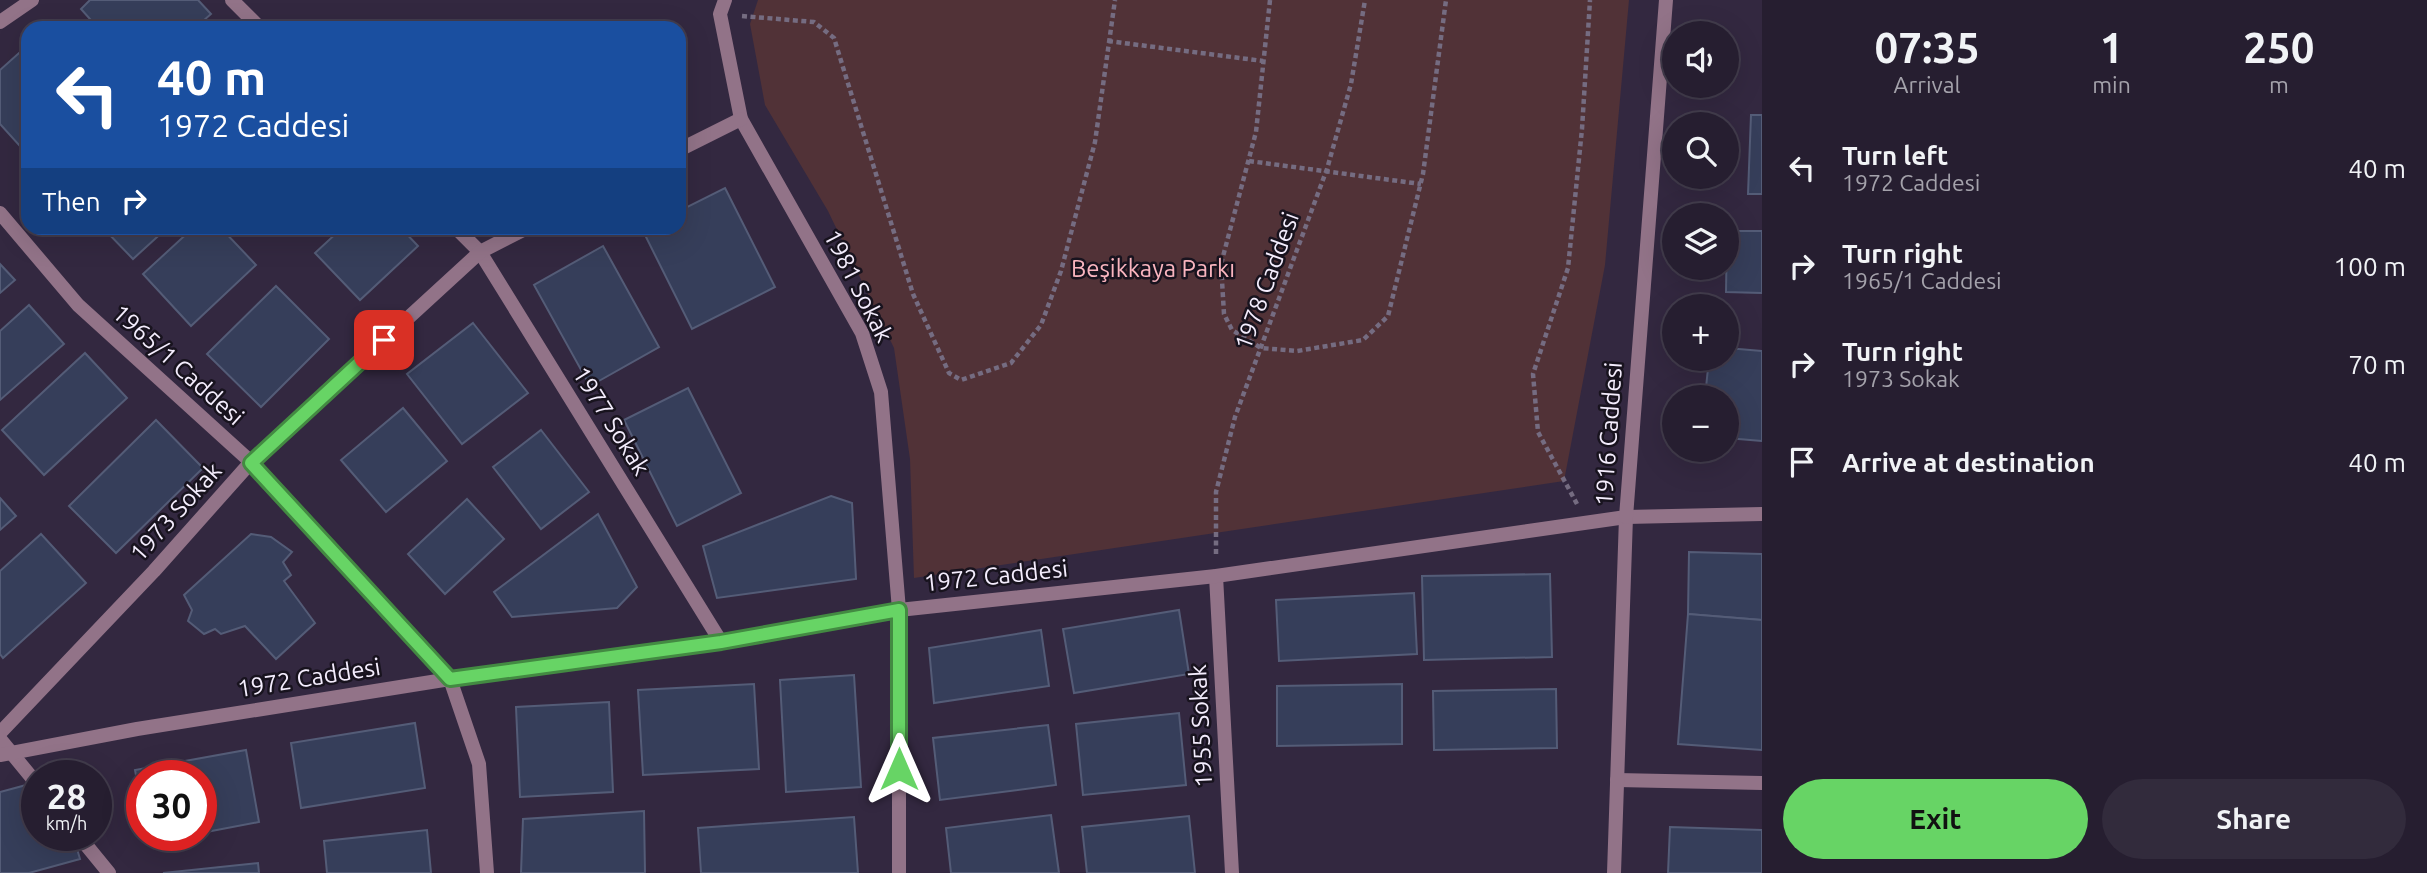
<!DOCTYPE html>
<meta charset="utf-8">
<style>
body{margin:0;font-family:Ubuntu,sans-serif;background:#322b3c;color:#f1f3f6;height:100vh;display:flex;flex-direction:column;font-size:26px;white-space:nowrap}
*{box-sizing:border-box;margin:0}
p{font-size:23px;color:#a4a2ab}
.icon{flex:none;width:38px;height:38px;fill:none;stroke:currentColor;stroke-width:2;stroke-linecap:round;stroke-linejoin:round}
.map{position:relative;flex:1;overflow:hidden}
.details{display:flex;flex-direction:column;background:#261e30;width:665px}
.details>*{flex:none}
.banner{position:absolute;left:21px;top:21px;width:665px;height:214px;border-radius:21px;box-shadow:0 7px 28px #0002,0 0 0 2px #423c4c;background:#1a4fa0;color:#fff;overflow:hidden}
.buttons{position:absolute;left:1662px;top:21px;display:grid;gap:14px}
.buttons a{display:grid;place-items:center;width:77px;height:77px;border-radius:50%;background:#261e30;box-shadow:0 7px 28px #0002,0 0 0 2px #423c4c;font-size:35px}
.speed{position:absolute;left:21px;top:760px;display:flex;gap:14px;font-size:35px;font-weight:700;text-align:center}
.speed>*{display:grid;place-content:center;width:91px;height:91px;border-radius:50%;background:#261e30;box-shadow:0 7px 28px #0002,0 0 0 2px #423c4c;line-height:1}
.speed small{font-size:18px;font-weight:400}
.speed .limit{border:10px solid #d22;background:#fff;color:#111}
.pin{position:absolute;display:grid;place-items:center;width:60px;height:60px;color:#fff;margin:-30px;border-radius:14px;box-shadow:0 4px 10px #0006}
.me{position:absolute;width:77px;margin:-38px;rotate:0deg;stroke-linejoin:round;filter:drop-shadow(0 0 5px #0008)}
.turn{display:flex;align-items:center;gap:24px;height:147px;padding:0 21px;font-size:32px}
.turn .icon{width:91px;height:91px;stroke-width:2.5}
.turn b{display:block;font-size:49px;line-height:60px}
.then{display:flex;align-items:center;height:66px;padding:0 21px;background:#0003;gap:14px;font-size:26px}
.eta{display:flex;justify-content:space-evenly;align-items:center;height:119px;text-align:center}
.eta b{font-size:42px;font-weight:700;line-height:49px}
.action{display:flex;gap:14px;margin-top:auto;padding:14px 21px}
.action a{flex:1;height:80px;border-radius:42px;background:#67d465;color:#111;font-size:28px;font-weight:700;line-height:80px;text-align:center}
.action a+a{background:#322b3c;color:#f1f3f6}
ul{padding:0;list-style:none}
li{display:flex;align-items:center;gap:21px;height:98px;padding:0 21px}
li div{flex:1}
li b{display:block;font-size:26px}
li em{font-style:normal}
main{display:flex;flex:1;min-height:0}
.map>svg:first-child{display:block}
.green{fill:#513237}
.building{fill:#363e5a;stroke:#545c77;stroke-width:2}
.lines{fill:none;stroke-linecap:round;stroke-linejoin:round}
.path{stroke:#756c81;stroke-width:4.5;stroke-dasharray:5 3.5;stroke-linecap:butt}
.minor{stroke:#927388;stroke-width:14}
.tertiary{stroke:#927388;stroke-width:14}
.route-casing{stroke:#438a42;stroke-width:18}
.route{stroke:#67d465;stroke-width:12}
.labels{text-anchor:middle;stroke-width:5;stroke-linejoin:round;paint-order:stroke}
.park-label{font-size:24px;fill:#fab5bf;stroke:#18131e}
.street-label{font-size:24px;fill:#f4edfd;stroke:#18131e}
</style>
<main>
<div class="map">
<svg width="1762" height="873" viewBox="0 0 1762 873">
<rect width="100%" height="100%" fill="#332840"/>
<path class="green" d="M758 0H1629L1605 265 1564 481 914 578 910 459 894 348 828 211 765 105 750 24Z"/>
<g class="building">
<path d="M90 0H198L211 14 195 28H98L81 9Z"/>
<path d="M28 45V155L0 124V70Z"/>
<path d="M1751 115H1762V194H1748Z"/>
<path d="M725 188 775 287 692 329 642 229 679 228V211Z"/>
<path d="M103 228H167L133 259Z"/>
<path d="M193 228H221L256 265 191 326 143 274Z"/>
<path d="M342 228H401L418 246 360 300 315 253Z"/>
<path d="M1727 231H1762V293L1726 292Z"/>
<path d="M603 246 659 347 590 386 534 285Z"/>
<path d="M0 264 15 280 0 293Z"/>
<path d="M276 286 329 339 261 407 207 354Z"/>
<path d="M29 305 64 344 0 400V331Z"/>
<path d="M473 323 528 393 462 444 407 374Z"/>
<path d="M1727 348 1762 351V441L1727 438V397H1705L1709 359H1727Z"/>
<path d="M85 353 127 398 44 475 2 430Z"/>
<path d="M688 388 741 493 677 526 624 420Z"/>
<path d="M403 408 447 461 386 512 341 460Z"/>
<path d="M156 420 203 468 116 553 69 506Z"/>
<path d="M541 430 589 492 541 529 493 467Z"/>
<path d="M831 496 852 503 856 579 717 598 703 546Z"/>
<path d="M0 498 16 516 0 530Z"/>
<path d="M467 499 504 539 445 594 408 554Z"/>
<path d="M598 514 637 587 617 608 512 617 494 592Z"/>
<path d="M41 534 86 583 3 658 0 654V571Z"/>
<path d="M251 534 271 537 292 552 283 562 291 575 284 581 315 623 276 659 245 626 221 634 215 629 204 634 188 621 192 610 184 595Z"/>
<path d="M1689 552 1762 554V620L1688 614Z"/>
<path d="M1550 574 1552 657 1424 660 1422 576Z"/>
<path d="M1414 593 1417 654 1279 661 1276 600Z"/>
<path d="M1179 610 1189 674 1074 693 1063 629Z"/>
<path d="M1688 614 1762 620V750L1678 744Z"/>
<path d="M1041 630 1049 686 934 703 929 648Z"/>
<path d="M854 675 861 787 786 792 780 680Z"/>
<path d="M754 684 759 769 643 775 638 690Z"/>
<path d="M1402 684V744L1277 746V686Z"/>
<path d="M1556 689 1557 748 1434 750 1433 691Z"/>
<path d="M609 702 613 792 520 797 516 707Z"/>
<path d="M1179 713 1186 785 1083 795 1076 724Z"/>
<path d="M415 723 425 788 301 808 291 743Z"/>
<path d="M1048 725 1056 785 940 800 933 738Z"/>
<path d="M246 750 259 822 201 833V775H142V807L135 770Z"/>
<path d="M30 784 37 792V835H73L80 859 29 873H0V792Z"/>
<path d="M644 811 645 873H521L523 819Z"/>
<path d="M1051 815 1059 873H951L946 828Z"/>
<path d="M1189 816 1195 873H1087L1082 827Z"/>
<path d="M854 817 858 873H701L698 828Z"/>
<path d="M1670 827 1762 830V873H1668Z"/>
<path d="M427 830 431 873H327L324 841Z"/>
<path d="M147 835H191L148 843Z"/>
<path d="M258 863 259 873H163Z"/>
</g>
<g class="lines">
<g class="path">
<path d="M1270 0 1256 132 1221 264 1224 314 1232 330 1261 348 1297 351 1363 340 1388 316 1423 174 1446 0"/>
<path d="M742 16 814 22 834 38 913 294 949 373 961 380 1011 363 1041 325 1061 271 1095 142 1115 0"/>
<path d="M1108 41 1263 61"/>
<path d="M1249 161 1421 184"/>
<path d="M1577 504 1538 432 1533 374 1568 268 1582 129 1590 0"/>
<path d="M1216 554V492L1235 417 1327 169 1351 84 1365 0"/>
</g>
<g class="minor">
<path d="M232 0 260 28"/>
<path d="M725 0 720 14 741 119 862 333 881 392 899 610V873"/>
<path d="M0 22 32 0"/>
<path d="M679 150 741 119"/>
<path d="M0 213 78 305 251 462 450 679 479 764 487 873"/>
<path d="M456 228 480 252 721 642"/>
<path d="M1216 576 1232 873"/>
<path d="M0 733 154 571 251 462 480 252 527 228"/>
<path d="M0 739 37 784"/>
<path d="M0 755 137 729 450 679 721 642 899 610 1216 576 1626 517 1762 514"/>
<path d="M1617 780 1762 783"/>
<path d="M78 835 109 873"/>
<path d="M1614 873 1626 517"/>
</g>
<path class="tertiary" d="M1626 517 1666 0"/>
</g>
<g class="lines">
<g class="route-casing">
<path id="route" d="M384 340 251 463 450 679 721 642 899 610V769"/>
</g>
<use href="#route" class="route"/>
</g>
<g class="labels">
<g class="park-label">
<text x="1153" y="277">Beşikkaya Parkı</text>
</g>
<g class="street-label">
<text transform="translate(1267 281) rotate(-70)" y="8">1978 Caddesi</text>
<text transform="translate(858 286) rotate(63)" y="8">1981 Sokak</text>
<text transform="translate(178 365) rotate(42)" y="8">1965/1 Caddesi</text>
<text transform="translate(611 421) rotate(58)" y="8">1977 Sokak</text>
<text transform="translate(1609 434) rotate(-86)" y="8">1916 Caddesi</text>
<text transform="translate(176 512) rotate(-48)" y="8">1973 Sokak</text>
<text transform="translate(996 576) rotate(-6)" y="8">1972 Caddesi</text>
<text transform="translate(309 678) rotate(-9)" y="8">1972 Caddesi</text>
<text transform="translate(1201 726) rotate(-93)" y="8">1955 Sokak</text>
</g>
</g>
</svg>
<div class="buttons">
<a><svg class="icon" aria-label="sound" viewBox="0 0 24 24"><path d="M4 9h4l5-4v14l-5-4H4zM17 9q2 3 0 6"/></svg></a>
<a><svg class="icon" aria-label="search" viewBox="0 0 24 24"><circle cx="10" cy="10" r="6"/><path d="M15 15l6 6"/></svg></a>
<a><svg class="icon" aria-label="layers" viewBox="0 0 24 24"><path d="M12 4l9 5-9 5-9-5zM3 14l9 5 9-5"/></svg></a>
<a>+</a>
<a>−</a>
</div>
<div class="speed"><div>28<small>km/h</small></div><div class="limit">30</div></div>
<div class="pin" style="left:384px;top:340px;background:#d93025"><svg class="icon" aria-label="arrive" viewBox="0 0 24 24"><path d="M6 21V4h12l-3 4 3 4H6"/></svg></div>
<svg class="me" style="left:899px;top:769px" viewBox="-20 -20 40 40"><path d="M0-17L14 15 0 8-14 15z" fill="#67d465" stroke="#fff" stroke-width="4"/></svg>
<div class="banner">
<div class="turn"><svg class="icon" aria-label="left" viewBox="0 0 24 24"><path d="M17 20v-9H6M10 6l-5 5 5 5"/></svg><div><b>40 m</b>1972 Caddesi</div></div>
<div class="then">Then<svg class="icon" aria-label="right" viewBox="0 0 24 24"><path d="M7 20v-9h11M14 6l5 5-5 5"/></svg></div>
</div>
</div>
<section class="details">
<div class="eta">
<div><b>07:35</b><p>Arrival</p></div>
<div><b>1</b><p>min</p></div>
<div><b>250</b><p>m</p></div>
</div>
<ul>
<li><svg class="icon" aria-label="left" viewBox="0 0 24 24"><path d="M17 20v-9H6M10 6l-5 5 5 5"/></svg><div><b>Turn left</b><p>1972 Caddesi</p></div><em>40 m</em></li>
<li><svg class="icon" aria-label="right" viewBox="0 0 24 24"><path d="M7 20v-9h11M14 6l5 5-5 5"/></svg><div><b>Turn right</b><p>1965/1 Caddesi</p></div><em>100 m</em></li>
<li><svg class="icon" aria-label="right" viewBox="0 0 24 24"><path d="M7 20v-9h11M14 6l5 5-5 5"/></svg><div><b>Turn right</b><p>1973 Sokak</p></div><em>70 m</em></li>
<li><svg class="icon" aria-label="arrive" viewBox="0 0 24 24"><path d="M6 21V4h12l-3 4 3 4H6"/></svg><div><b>Arrive at destination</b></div><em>40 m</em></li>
</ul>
<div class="action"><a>Exit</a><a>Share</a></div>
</section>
</main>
